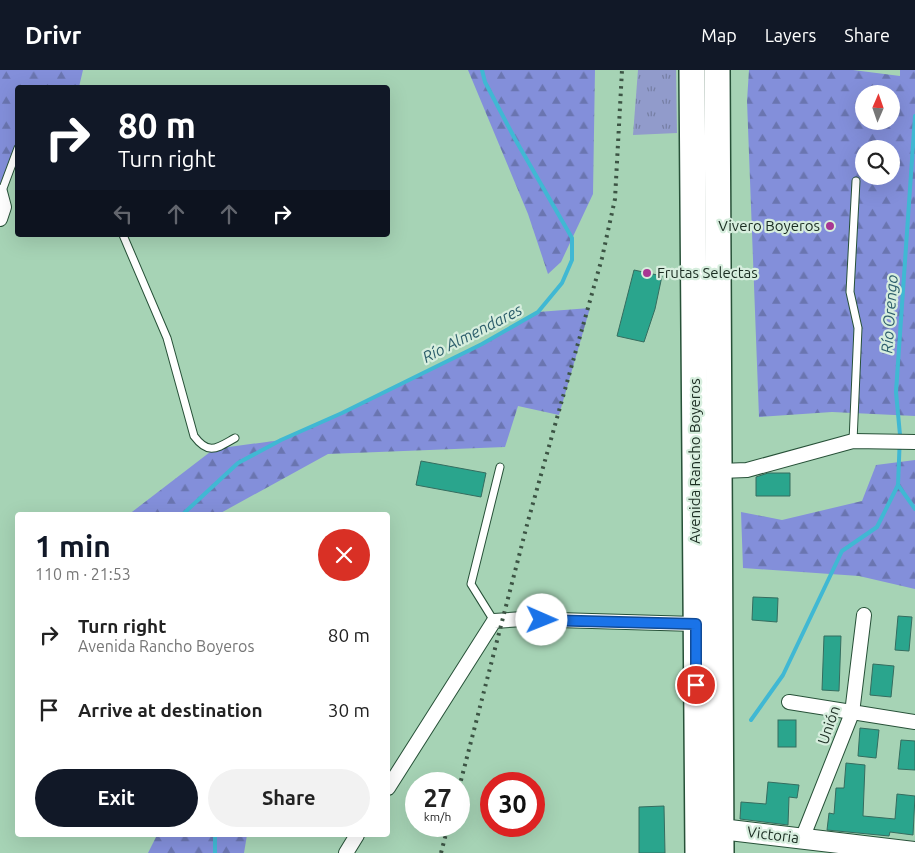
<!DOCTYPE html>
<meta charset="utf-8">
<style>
body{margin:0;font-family:Ubuntu,sans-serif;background:#f2f2f2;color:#222;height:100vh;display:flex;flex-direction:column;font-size:19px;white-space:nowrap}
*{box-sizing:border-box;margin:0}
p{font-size:16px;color:#767676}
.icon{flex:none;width:28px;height:28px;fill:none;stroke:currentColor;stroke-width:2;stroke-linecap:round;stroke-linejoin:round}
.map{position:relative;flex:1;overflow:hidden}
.sheet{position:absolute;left:15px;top:442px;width:375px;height:325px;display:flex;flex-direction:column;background:#fff;border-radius:5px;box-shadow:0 5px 20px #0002}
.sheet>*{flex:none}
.banner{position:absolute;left:15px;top:15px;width:375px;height:152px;border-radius:5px;box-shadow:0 5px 20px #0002;background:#111827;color:#fff;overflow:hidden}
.needle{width:32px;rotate:2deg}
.controls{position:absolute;left:855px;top:15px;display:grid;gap:10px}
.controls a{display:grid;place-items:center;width:45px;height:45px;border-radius:50%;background:#fff;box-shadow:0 5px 20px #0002;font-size:25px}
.speed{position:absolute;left:405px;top:702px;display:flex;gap:10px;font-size:25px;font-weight:700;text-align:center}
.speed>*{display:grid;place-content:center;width:65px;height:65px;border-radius:50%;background:#fff;box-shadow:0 5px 20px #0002;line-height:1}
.speed small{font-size:12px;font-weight:400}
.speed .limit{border:8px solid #d22;background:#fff;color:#111}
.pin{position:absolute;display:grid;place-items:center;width:42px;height:42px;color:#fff;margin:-21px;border:2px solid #fff;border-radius:50%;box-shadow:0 1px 5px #0007}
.me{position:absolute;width:55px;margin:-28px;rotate:91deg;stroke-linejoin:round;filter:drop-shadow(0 0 4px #0008)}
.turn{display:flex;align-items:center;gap:18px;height:105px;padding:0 20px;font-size:22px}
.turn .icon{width:65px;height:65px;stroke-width:2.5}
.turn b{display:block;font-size:35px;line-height:42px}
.lanes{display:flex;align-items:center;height:48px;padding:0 20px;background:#0003;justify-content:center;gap:25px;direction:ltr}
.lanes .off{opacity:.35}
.round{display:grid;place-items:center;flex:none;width:52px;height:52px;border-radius:26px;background:#f2f2f2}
.overview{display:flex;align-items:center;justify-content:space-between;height:85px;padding:0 20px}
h1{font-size:30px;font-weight:700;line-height:38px;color:#111827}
.cta{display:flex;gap:10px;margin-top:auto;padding:10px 20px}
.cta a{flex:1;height:58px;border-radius:30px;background:#111827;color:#fff;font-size:20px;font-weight:700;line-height:58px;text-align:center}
.cta a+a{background:#f2f2f2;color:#222}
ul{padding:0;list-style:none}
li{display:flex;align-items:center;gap:15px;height:75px;padding:0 20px}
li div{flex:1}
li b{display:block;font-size:19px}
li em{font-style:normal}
header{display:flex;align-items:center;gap:30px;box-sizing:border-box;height:70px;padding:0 25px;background:#111827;color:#fff}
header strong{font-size:24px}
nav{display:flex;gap:28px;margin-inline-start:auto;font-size:18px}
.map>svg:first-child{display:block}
.grass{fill:url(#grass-tufts)}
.forest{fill:url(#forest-firs);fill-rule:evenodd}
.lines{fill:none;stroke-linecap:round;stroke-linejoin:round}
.stream{stroke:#40b8d3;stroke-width:4}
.building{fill:#2aa58d;stroke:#356d5f}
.lane-casing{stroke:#275138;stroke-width:9}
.street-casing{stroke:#275138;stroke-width:16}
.secondary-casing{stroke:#275138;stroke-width:22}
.highway-casing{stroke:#275138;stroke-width:28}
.lane{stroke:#fff;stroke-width:7}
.street{stroke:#fff;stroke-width:14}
.secondary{stroke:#fff;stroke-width:20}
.highway{stroke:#fff;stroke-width:25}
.rail{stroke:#3c5444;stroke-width:4;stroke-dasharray:2.5 5;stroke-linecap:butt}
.route-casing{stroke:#114b97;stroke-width:12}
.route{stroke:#1a73e8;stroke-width:9}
.poi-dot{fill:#a83793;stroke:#d7eede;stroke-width:2}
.labels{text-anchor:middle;stroke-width:4.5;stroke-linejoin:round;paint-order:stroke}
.poi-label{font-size:15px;fill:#1b2d22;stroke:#d7eede;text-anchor:end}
.street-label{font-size:15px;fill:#1b2d22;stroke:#d7eede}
.water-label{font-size:16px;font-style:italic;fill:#2e5f6c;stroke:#d7eede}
</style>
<header>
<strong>Drivr</strong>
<nav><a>Map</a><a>Layers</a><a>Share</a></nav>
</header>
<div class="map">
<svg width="915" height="783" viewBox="0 0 915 783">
<defs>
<pattern id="grass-tufts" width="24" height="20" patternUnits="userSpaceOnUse" patternTransform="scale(1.25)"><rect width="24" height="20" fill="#919bcb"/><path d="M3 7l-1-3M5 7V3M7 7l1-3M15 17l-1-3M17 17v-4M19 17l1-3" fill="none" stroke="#767fa4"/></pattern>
<pattern id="forest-firs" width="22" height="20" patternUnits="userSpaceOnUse" patternTransform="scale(1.25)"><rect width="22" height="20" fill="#838fda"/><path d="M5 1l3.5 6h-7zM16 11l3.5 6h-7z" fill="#6a75b0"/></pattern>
</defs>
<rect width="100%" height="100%" fill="#a6d3b5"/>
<path class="grass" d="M638 0H676L677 63 633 65Z"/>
<g class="forest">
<path d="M0 0H83L79 17 18 18 17 78 0 114Z"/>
<path d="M468 0H595L593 124 561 192 548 204 528 144Z"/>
<path d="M749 0H853L900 6V0H915V346L832 342 759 347 747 31ZM864 24H891V51H864ZM864 79H891V106H864Z"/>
<path d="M590 238 559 345 518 336 505 377 328 384 217 445H128L214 379 281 370 342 343 482 274 538 242Z"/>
<path d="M915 390V519L859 506 743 498 741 442 782 450 862 431 876 395Z"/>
<path d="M157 765H247L244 783H148Z"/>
</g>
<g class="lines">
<g class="stream">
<path d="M915 46 896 322 900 365 898 415 915 439"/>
<path d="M182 445 238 393 281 370 342 343 482 274 538 242 562 213 572 190V168L515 69 485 12 482 0"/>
<path d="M751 650 783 605 842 481 877 457 898 415"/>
<path d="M215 765V783"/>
</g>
</g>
<g class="building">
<path d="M634 200 662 206 655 239 644 272 617 266Z"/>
<path d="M421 391 486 403 481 427 416 415Z"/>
<path d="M768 403H790V426H756V407Z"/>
<path d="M753 527 778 528 777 552 752 550Z"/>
<path d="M898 546 912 547 909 581 895 580Z"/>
<path d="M824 566H841L839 621 822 620Z"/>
<path d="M873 594 894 596 891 627 870 625Z"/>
<rect x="778" y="650" width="18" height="27"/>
<path d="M860 658 879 660 876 688 858 686Z"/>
<path d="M901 670 915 671V700L898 699Z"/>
<path d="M846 693 865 695 863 746 895 749 897 724 915 726 913 765 890 762 889 766 827 760 829 743 834 744 836 718H844Z"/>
<path d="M768 712 799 715 797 728 789 727 788 755 740 749 741 732 766 734Z"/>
<path d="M664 736 665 783H639V737Z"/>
</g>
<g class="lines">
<g class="lane-casing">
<g id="lane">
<path d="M2 121 18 78"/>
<path d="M123 165 167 268 194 366C209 386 217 378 235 368"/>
<path d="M853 371 858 258 850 222 856 111"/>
<path d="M494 551 471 514 500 397"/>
</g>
</g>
<g class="street-casing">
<g id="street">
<path d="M0 122 4 137 0 149"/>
<path d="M720 401 747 400 853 371 915 372"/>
<path d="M789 632 915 652"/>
<path d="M388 718 494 551 523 549 695 554"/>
<path d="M802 769 852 643 864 545"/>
<path d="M346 783 357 765"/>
</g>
</g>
<g class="secondary-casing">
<path id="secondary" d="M721 759 915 782"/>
</g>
<g class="highway-casing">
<g id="highway">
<path d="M692 0 698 783"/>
<path d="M717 0 721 783"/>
</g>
</g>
<use href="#lane" class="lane"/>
<use href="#street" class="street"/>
<use href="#secondary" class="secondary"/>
<use href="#highway" class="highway"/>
<g class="rail">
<path d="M459 718 528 451 602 188 615 129 622 0"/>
<path d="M441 783 448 756"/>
</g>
</g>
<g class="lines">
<g class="route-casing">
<path id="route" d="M542 550 696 554V615"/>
</g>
<use href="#route" class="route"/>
</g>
<g class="poi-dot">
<circle cx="830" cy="156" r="5"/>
<circle cx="647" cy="203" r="5"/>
</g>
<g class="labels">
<g class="poi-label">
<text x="820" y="161">Vivero Boyeros</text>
<text x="657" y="208" text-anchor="start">Frutas Selectas</text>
</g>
<g class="street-label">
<text transform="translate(695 391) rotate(-90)" y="5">Avenida Rancho Boyeros</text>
<text transform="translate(829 655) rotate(-71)" y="5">Unión</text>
<text transform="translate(773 765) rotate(7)" y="5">Victoria</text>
</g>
<g class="water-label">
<text transform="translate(889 244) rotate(-86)" y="6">Río Orengo</text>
<text transform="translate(472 263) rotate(-27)" y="6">Río Almendares</text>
</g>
</g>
</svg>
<div class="controls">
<a><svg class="needle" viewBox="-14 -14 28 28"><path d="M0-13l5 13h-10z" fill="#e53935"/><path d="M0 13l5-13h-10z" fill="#767676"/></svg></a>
<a><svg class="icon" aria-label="search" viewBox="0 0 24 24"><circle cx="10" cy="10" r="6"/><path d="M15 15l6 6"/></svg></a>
</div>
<div class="speed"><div>27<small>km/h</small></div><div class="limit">30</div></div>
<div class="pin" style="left:696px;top:615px;background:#d93025"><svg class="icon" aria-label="arrive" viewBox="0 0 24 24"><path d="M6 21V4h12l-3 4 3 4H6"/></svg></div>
<svg class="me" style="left:542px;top:550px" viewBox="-20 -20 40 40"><circle r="19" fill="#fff"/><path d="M0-13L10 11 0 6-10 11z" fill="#1a73e8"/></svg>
<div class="banner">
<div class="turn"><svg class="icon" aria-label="right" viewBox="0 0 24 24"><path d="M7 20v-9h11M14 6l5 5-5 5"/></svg><div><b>80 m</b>Turn right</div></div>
<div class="lanes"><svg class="icon off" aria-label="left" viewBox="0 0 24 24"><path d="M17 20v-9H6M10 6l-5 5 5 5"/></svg><svg class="icon off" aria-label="ahead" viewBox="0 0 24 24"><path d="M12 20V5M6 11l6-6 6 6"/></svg><svg class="icon off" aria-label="ahead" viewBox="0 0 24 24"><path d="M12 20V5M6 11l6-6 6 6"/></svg><svg class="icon" aria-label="right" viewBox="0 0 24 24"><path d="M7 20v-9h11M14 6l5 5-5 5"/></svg></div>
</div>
<section class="sheet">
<div class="overview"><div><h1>1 min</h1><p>110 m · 21:53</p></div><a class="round" style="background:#d93025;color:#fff"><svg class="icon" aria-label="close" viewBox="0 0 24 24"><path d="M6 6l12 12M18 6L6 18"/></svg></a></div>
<ul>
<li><svg class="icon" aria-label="right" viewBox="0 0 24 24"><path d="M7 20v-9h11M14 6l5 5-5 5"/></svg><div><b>Turn right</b><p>Avenida Rancho Boyeros</p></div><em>80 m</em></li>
<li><svg class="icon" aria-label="arrive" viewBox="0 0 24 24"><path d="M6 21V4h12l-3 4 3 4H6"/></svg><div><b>Arrive at destination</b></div><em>30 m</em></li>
</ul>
<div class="cta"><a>Exit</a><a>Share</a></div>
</section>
</div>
